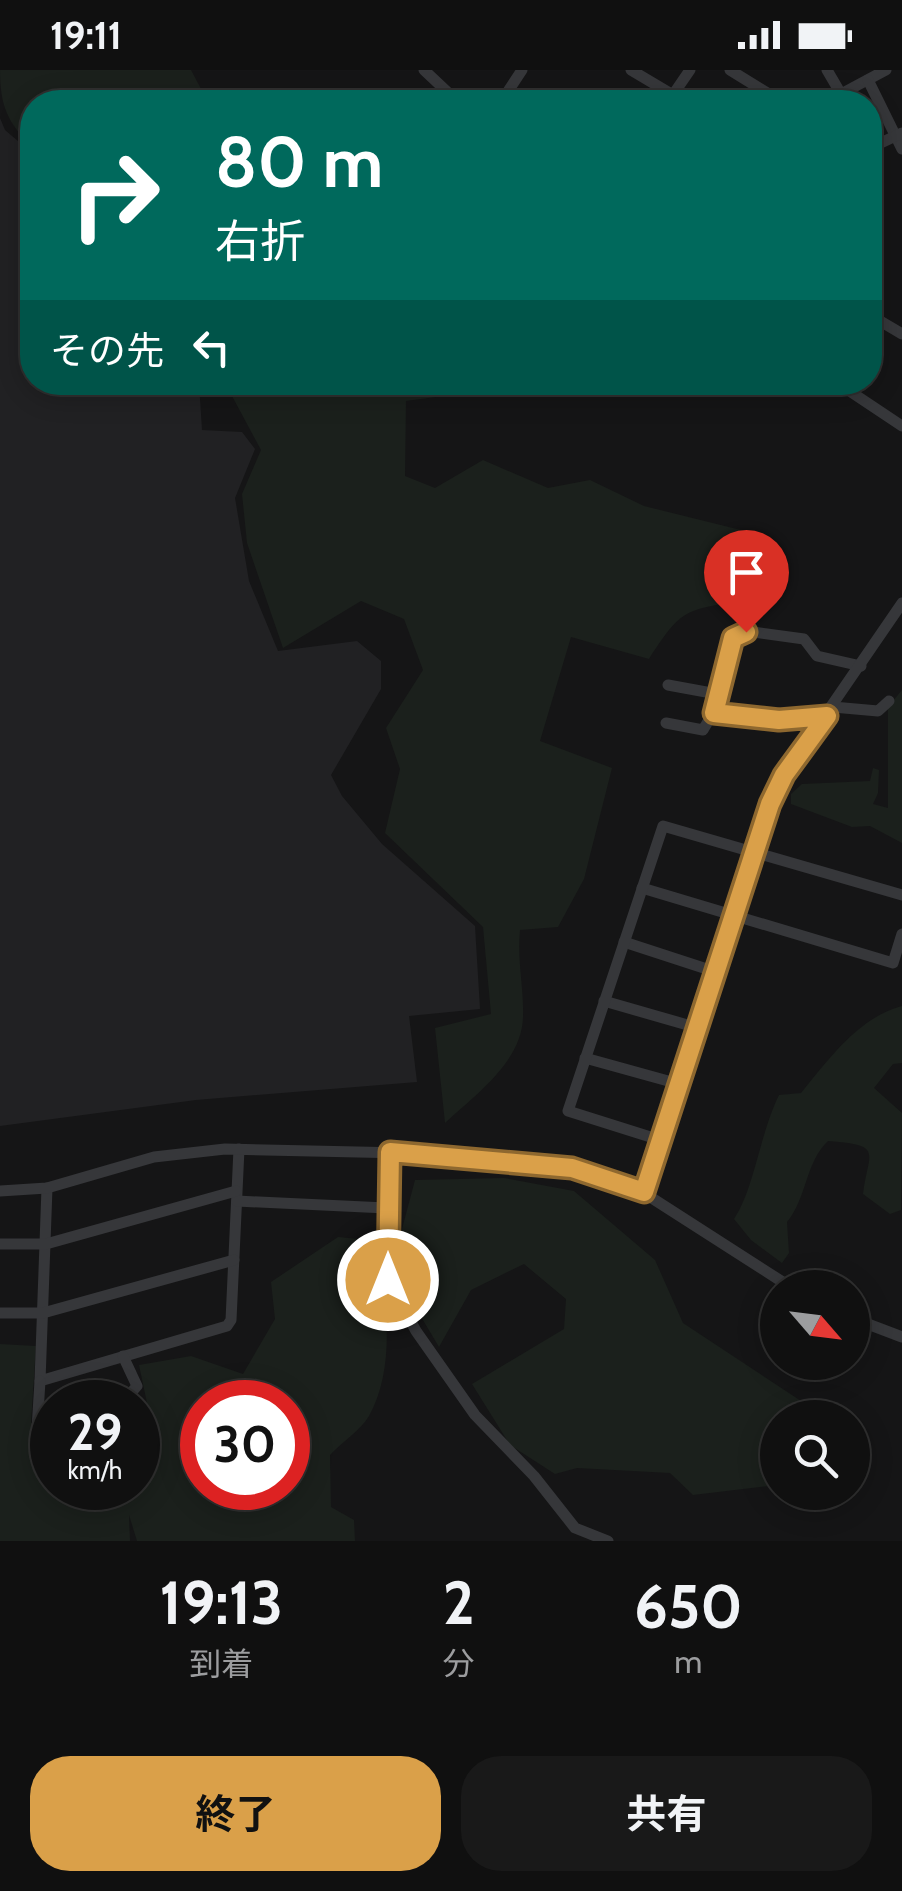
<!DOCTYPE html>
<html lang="ja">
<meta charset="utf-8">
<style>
body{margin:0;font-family:Cabin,"Noto Sans JP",sans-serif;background:#191919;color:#f1f3f6;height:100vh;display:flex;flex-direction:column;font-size:38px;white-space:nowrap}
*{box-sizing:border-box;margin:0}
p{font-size:32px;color:#9c9d9f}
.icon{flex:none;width:55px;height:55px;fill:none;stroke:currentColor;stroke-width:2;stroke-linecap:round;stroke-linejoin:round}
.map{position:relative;height:1471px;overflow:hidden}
.side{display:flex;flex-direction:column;background:#101010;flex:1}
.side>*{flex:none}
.guide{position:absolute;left:20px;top:20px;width:862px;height:305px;border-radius:40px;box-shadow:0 5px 25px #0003,0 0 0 2px #303030;background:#00695c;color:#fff;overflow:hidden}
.needle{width:65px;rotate:118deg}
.controls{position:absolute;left:760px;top:1200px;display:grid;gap:20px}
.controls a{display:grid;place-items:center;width:110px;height:110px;border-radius:50%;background:#101010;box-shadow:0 5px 25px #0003,0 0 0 2px #303030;font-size:50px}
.speed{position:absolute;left:30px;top:1310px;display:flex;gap:20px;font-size:50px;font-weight:700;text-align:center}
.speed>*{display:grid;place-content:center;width:130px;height:130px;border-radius:50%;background:#101010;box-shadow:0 5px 25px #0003,0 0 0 2px #303030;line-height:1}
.speed small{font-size:25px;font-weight:400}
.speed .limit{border:15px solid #d22;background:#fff;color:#111}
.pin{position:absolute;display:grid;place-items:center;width:85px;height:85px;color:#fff;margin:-102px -42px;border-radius:50% 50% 50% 0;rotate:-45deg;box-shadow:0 0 10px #0007}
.pin .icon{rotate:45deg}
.me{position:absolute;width:110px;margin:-55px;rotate:0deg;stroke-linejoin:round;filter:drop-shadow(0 0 8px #0008)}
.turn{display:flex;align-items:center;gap:35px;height:210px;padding:0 30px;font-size:45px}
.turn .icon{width:130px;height:130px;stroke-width:2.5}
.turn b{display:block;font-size:70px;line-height:85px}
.then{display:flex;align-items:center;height:95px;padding:0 30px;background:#0003;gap:20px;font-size:38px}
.eta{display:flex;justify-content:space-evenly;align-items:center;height:170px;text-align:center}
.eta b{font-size:60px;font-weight:700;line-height:70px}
.action{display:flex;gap:20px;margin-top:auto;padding:20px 30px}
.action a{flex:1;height:115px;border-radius:40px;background:#daa049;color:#111;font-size:40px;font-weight:700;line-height:115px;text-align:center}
.action a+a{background:#191919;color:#f1f3f6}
.status{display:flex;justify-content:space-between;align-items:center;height:70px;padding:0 50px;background:#101010;direction:ltr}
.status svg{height:28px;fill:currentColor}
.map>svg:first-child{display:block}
.built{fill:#212123}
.green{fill:#1b201c;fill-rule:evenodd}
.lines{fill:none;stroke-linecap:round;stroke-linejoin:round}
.minor{stroke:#36373a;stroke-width:11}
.route-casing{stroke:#8e682f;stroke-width:25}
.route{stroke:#daa049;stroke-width:18}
</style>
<div class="status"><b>19:11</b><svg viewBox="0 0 49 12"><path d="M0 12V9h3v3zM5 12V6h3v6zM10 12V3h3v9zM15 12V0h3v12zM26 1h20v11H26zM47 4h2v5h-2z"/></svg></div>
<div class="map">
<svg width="902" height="1471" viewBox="0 0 902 1471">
<rect width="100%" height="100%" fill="#151516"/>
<path class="built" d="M0 48 5 60 32 83V312L199 313 202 360 242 362 255 379 235 428 249 511 278 581 357 571 381 591V619L331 705 342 726 382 774 475 856 480 939 409 946 417 1012 196 1030 0 1056Z"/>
<g class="green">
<path d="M0 0H191L208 32H32V77C7 52 0 35 0 0Z"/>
<path d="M225 313H511L510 317 406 331 405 406 435 418 483 390 548 418 590 410 644 436 749 462 741 531C683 540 681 540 649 589L571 567 540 671 612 698 584 809 558 857 520 860C517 892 524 917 523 947 522 992 475 1025 445 1053L435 958 491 944 483 857 385 763 400 699 386 658 423 600 404 549 361 531 283 578 247 473 242 424 261 380Z"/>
<path d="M902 620V773L870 756 852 757 791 734V724L802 714 870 711 873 698 879 700 878 723 873 734 888 738V637Z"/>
<path d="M902 936V993L893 994 874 1018 902 1043 901 1140 890 1144 863 1124C868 1082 885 1075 828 1071 805 1093 807 1128 787 1152L789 1183 782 1193 751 1170 734 1149C754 1120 760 1063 779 1025L801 1023C828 990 859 947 902 936Z"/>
<path d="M504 1108 574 1121 655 1190 683 1253 801 1331 809 1347 778 1348 777 1415 693 1425 670 1403 577 1398 555 1404 510 1375 472 1314 564 1259 566 1229 524 1194 471 1220 439 1277 405 1220 402 1159 415 1110Z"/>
<path d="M338 1167 369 1170C388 1219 397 1296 369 1346 361 1360 341 1373 330 1385L331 1437 354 1450 355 1471H137L129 1445 130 1471H0V1274L36 1276 31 1353 52 1365V1418H125L129 1424V1418H138V1358L147 1333 139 1295 191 1286 243 1304 275 1249 271 1212ZM202 1332H288V1418H202Z"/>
</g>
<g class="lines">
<g class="minor">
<path d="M424 0 458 32"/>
<path d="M631 0 673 25"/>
<path d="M730 0 782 32"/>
<path d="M827 0 841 24 886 0"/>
<path d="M868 10 902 79"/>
<path d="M501 32 522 0"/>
<path d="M668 32 690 0"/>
<path d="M870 78 902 63"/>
<path d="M870 245 902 264"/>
<path d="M836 312 902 356"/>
<path d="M668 615 717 624 733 568 746 561 804 569 817 586 861 596"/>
<path d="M833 637 878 641 889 631"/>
<path d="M666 653 703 660 713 643 779 650 827 646"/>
<path d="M642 818 893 893 902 864"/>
<path d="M624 872 716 902"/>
<path d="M604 931 698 958"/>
<path d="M585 988 679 1014"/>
<path d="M660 1070 568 1041 663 756 902 825"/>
<path d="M390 1083 388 1210 416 1261 475 1345 534 1406 575 1458 608 1471"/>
<path d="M47 1118 40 1311 227 1256 231 1250 239 1079"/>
<path d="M0 1121 47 1118 154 1087 225 1079 404 1083 572 1099 644 1123 792 1218"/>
<path d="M644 1123 770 734 784 705 902 533"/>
<path d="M237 1131 386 1138"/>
<path d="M0 1174H46L236 1121"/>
<path d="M0 1243H43L234 1190"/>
<path d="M852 1248 902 1267"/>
<path d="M123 1332 137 1316 123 1286"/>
<path d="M37 1359 40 1311"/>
</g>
</g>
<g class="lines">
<g class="route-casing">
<path id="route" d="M388 1210 390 1082 572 1098 644 1122 770 734 784 705 827 646 779 650 714 643 733 568 746 562"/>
</g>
<use href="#route" class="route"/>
</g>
</svg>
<div class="controls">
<a><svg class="needle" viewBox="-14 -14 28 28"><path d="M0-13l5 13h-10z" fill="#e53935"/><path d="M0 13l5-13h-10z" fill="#9c9d9f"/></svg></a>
<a><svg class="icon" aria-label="search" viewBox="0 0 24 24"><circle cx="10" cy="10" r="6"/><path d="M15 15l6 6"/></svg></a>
</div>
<div class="speed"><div>29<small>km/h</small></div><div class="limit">30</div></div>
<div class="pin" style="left:746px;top:562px;background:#d93025"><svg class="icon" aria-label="arrive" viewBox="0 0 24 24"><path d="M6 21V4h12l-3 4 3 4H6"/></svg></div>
<svg class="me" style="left:388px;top:1210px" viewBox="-20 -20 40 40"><circle r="17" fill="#daa049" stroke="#fff" stroke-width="3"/><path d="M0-11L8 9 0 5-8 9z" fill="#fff"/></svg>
<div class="guide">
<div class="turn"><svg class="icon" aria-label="right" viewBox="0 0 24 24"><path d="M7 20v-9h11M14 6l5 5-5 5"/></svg><div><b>80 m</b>右折</div></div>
<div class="then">その先<svg class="icon" aria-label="left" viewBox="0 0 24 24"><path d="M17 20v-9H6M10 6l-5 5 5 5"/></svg></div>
</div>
</div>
<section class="side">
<div class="eta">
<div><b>19:13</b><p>到着</p></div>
<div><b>2</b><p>分</p></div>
<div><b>650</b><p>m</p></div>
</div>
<div class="action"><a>終了</a><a>共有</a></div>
</section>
